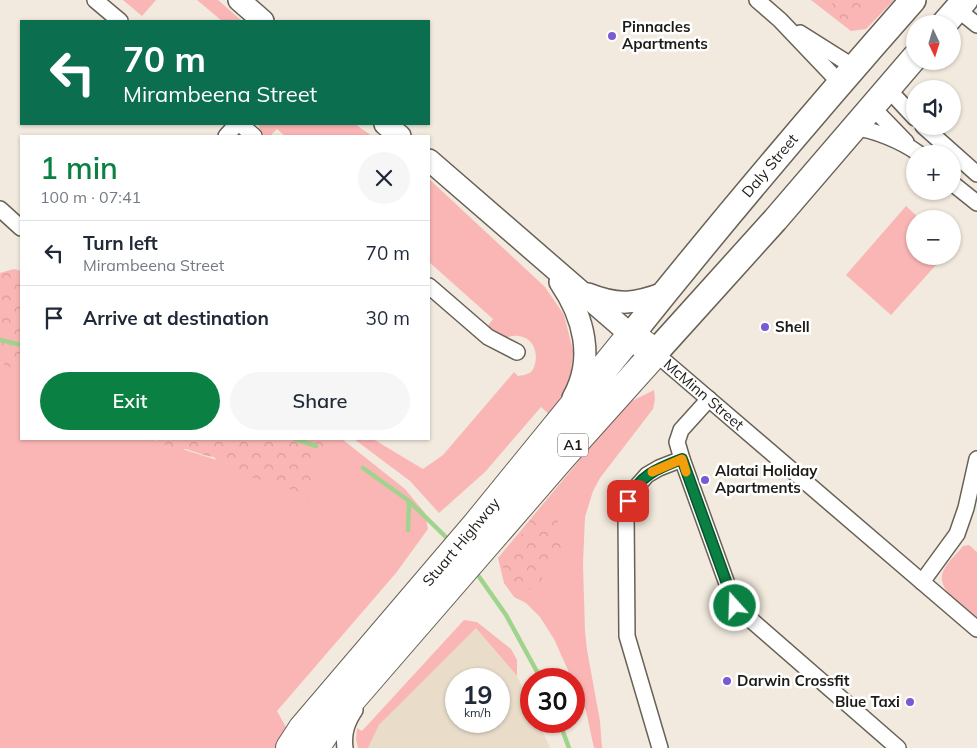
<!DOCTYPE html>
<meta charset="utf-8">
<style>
body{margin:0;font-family:Mulish,sans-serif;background:#f6f6f7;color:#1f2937;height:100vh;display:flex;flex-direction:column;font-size:19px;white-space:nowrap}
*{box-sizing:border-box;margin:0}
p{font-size:16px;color:#747a83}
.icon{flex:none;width:28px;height:28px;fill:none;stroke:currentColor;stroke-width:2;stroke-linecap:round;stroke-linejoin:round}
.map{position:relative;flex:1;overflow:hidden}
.side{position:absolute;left:20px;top:135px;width:410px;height:305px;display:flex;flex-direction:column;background:#fff;border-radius:0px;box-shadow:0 1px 4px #0004}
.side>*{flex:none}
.hud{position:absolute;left:20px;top:20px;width:410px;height:105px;border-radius:0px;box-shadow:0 1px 4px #0004;background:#0b6e4f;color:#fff;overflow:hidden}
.needle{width:32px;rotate:176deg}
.tools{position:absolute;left:906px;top:15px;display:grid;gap:10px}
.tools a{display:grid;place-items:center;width:55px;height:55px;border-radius:50%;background:#fff;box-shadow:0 1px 4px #0004;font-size:25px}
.speed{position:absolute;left:445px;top:668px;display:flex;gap:10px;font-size:25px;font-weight:700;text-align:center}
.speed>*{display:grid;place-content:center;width:65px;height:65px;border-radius:50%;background:#fff;box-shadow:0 1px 4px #0004;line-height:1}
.speed small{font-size:12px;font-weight:400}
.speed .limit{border:8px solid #d22;background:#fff;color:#111}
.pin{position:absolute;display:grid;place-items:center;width:42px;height:42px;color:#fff;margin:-21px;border-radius:10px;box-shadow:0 2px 8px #0006}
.me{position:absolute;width:55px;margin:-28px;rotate:340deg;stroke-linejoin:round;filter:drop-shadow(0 0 4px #0008)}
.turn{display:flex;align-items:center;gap:18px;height:105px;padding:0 20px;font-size:22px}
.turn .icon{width:65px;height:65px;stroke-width:2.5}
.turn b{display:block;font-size:35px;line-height:42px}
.round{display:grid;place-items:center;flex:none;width:52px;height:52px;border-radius:26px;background:#f6f6f7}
.headline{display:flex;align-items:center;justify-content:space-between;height:85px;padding:0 20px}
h1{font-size:30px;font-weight:600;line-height:38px;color:#0b8043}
.action{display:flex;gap:10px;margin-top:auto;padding:10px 20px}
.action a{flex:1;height:58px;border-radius:30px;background:#0b8043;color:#fff;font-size:20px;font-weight:600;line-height:58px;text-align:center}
.action a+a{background:#f6f6f7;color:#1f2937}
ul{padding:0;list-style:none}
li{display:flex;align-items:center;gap:15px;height:65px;padding:0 20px;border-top:1px solid #e0e1e3}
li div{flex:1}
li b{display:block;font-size:19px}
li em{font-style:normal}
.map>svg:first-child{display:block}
.built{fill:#e9ddca;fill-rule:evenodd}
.green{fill:#fab6b5}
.forest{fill:url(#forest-crowns)}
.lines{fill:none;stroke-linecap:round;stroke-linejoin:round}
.stream{stroke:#a0d38e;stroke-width:4.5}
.street-casing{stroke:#686156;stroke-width:18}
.secondary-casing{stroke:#686156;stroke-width:24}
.primary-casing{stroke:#686156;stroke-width:28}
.highway-casing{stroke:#686156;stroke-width:30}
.street{stroke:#fff;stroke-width:15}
.secondary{stroke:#fff;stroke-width:21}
.primary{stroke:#fff;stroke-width:25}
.highway{stroke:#fff;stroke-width:28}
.route-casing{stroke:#07532c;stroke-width:12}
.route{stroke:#0b8043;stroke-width:9}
.slow{stroke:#f59e0b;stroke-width:9}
.poi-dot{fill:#785ad4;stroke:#fff;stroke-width:2}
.labels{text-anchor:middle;stroke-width:5;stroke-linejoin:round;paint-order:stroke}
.shield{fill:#fff;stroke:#62605d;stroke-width:1}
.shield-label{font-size:14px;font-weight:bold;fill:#1e1c17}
.poi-label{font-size:15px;font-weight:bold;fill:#1e1c17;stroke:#fff;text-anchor:start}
.street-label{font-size:15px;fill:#1e1c17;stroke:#fff}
</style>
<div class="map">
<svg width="977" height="748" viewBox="0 0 977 748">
<defs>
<pattern id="forest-crowns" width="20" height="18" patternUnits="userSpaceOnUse" patternTransform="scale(1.25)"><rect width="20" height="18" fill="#fab6b5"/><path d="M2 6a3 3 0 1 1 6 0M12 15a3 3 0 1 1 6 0" fill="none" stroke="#d69c9b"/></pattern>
</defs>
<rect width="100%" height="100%" fill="#f2eade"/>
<path class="built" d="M476 627 517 676 531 705V721H538L550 748H368L379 725ZM456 679H499V721H456Z"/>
<g class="green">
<path d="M123 0H156L142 16Z"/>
<path d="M197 0H218L242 21H222Z"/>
<path d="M811 0H894L866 29 851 31Z"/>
<path d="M259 124H355L372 136H285L277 129 270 136H264L259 127Z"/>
<path d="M429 179 545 287 564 315 573 351 570 381 562 399 551 416 541 407 485 472 439 513 410 481 354 439H373L423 469 443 455 514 372 518 376C525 375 532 374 534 367 539 354 534 338 519 336 511 335 503 340 495 336 492 334 489 330 486 328L493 319 429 262Z"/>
<path d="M906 206 920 219H915V256H944L891 315 846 275Z"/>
<path d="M0 362 21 371V439H151L289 483 312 468 322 439H342L405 489 425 513 428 529 396 573 277 711 287 729 275 748H0Z"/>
<path d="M654 390 655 399 653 409 600 478 593 491 585 517 583 564 585 631 587 650 600 721 602 748H594L586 711 574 683V679H572L554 639 540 617 526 603 514 597 504 583 498 558 622 409 632 401Z"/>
<path d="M969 545 977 552V618C965 608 939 592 942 575 944 565 957 554 963 546Z"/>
<path d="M464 620 477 622 511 649 517 660V676L476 628 379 725 368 748H358L356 739 357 728 362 731Z"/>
</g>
<g class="forest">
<path d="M830 0H872L874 7 869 14H861L851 24 840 19Z"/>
<path d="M14 269 21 271V371L15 370 0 362V273Z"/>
<path d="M154 439H325L324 454 316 460 312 468 318 481 308 499 293 490 280 487 276 481C268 481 253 480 247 475 239 468 229 463 218 462L214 457 207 456 186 449H177L163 444Z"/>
<path d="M546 517 557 518 561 535 566 542 556 560 545 563 541 583 524 592 512 589 509 574 501 565 512 550 531 520Z"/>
</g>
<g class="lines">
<g class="stream">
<path d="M0 340 21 345"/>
<path d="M295 439 316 446"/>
<path d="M363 468 409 501 450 541"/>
<path d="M408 530 409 502"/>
<path d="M475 571 506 615 541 679"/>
<path d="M559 721 569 748"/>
</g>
<g class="street-casing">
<g id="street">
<path d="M95 0 120 21"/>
<path d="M757 0 780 20 840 83"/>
<path d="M957 9 977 25"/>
<path d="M800 33 854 67"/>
<path d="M888 89 915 118"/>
<path d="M872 107 906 142"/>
<path d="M240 124 254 136"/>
<path d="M923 126 977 174"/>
<path d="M855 128C873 129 903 142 918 153"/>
<path d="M226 136 237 124"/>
<path d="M952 183 977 203"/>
<path d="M0 209 21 228"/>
<path d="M429 286 488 337 517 352"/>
<path id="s1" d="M655 353 977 629"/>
<path d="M682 459 735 606 898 748"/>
<path d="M922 582 957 534 966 508 977 459"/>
<path d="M345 748C343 733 347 722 355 710"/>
<path d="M660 748 627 636 626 513 632 492 647 475 659 468 682 459 677 442 681 430 709 399"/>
</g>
</g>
<g class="secondary-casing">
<g id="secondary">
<path d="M239 0 263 21"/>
<path d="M385 124 400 136"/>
<path d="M429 160 631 335"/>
<path d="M560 282C584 317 595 359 573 398"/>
<path d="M588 294C618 306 635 304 664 293"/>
</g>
</g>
<g class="primary-casing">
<g id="primary">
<path d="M944 24 965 0"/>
<path id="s2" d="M631 335C722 221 817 109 913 0"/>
<path d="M655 353 775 220 915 57"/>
</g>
</g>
<g class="highway-casing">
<g id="highway">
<path id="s3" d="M290 748 303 728 477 524 631 335 655 353 560 459 332 722 315 748"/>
</g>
</g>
<use href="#street" class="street"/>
<use href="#secondary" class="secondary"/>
<use href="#primary" class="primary"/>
<use href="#highway" class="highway"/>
</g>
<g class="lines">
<g class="route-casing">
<path id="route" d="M628 501C638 476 658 468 682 459L735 606"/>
</g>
<use href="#route" class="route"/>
<path class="slow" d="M652 472 682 459 686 472"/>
</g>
<g class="poi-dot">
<circle cx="612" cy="36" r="5"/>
<circle cx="765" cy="327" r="5"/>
<circle cx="705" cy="480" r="5"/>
<circle cx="727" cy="681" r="5"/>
<circle cx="910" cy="702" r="5"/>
</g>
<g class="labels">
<rect class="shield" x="558" y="433.5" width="30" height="23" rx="4"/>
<g class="shield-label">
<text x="573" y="450">A1</text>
</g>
<g class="poi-label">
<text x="622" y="32">Pinnacles<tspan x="622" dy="17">Apartments</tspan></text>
<text x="775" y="332">Shell</text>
<text x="715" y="476">Alatai Holiday<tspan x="715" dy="17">Apartments</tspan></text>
<text x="737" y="686">Darwin Crossfit</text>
<text x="900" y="707" text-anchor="end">Blue Taxi</text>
</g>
<g class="street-label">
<text dy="5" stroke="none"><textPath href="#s2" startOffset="219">Daly Street</textPath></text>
<text dy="5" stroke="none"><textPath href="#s1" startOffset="64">McMinn Street</textPath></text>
<text dy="5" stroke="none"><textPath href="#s3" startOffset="268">Stuart Highway</textPath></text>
</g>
</g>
</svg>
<div class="tools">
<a><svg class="needle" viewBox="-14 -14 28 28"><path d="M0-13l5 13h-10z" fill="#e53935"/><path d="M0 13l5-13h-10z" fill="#747a83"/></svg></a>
<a><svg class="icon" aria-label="sound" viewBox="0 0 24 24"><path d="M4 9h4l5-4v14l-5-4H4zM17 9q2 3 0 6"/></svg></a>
<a>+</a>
<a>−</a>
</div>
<div class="speed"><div>19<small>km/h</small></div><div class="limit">30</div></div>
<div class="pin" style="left:628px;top:501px;background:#d93025"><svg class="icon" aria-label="arrive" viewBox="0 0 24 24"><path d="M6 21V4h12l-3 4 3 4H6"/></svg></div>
<svg class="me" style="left:735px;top:606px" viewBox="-20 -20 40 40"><circle r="17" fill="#0b8043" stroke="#fff" stroke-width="3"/><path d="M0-11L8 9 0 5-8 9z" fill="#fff"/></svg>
<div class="hud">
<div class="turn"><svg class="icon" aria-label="left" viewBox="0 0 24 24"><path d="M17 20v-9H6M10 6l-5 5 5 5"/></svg><div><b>70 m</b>Mirambeena Street</div></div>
</div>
<section class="side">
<div class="headline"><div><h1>1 min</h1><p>100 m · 07:41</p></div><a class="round"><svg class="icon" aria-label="close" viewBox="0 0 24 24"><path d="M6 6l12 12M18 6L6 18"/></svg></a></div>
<ul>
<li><svg class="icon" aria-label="left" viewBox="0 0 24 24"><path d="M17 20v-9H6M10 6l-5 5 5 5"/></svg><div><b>Turn left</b><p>Mirambeena Street</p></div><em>70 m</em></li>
<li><svg class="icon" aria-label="arrive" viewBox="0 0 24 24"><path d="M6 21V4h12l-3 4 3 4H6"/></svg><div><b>Arrive at destination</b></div><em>30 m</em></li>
</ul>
<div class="action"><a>Exit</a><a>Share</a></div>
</section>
</div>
